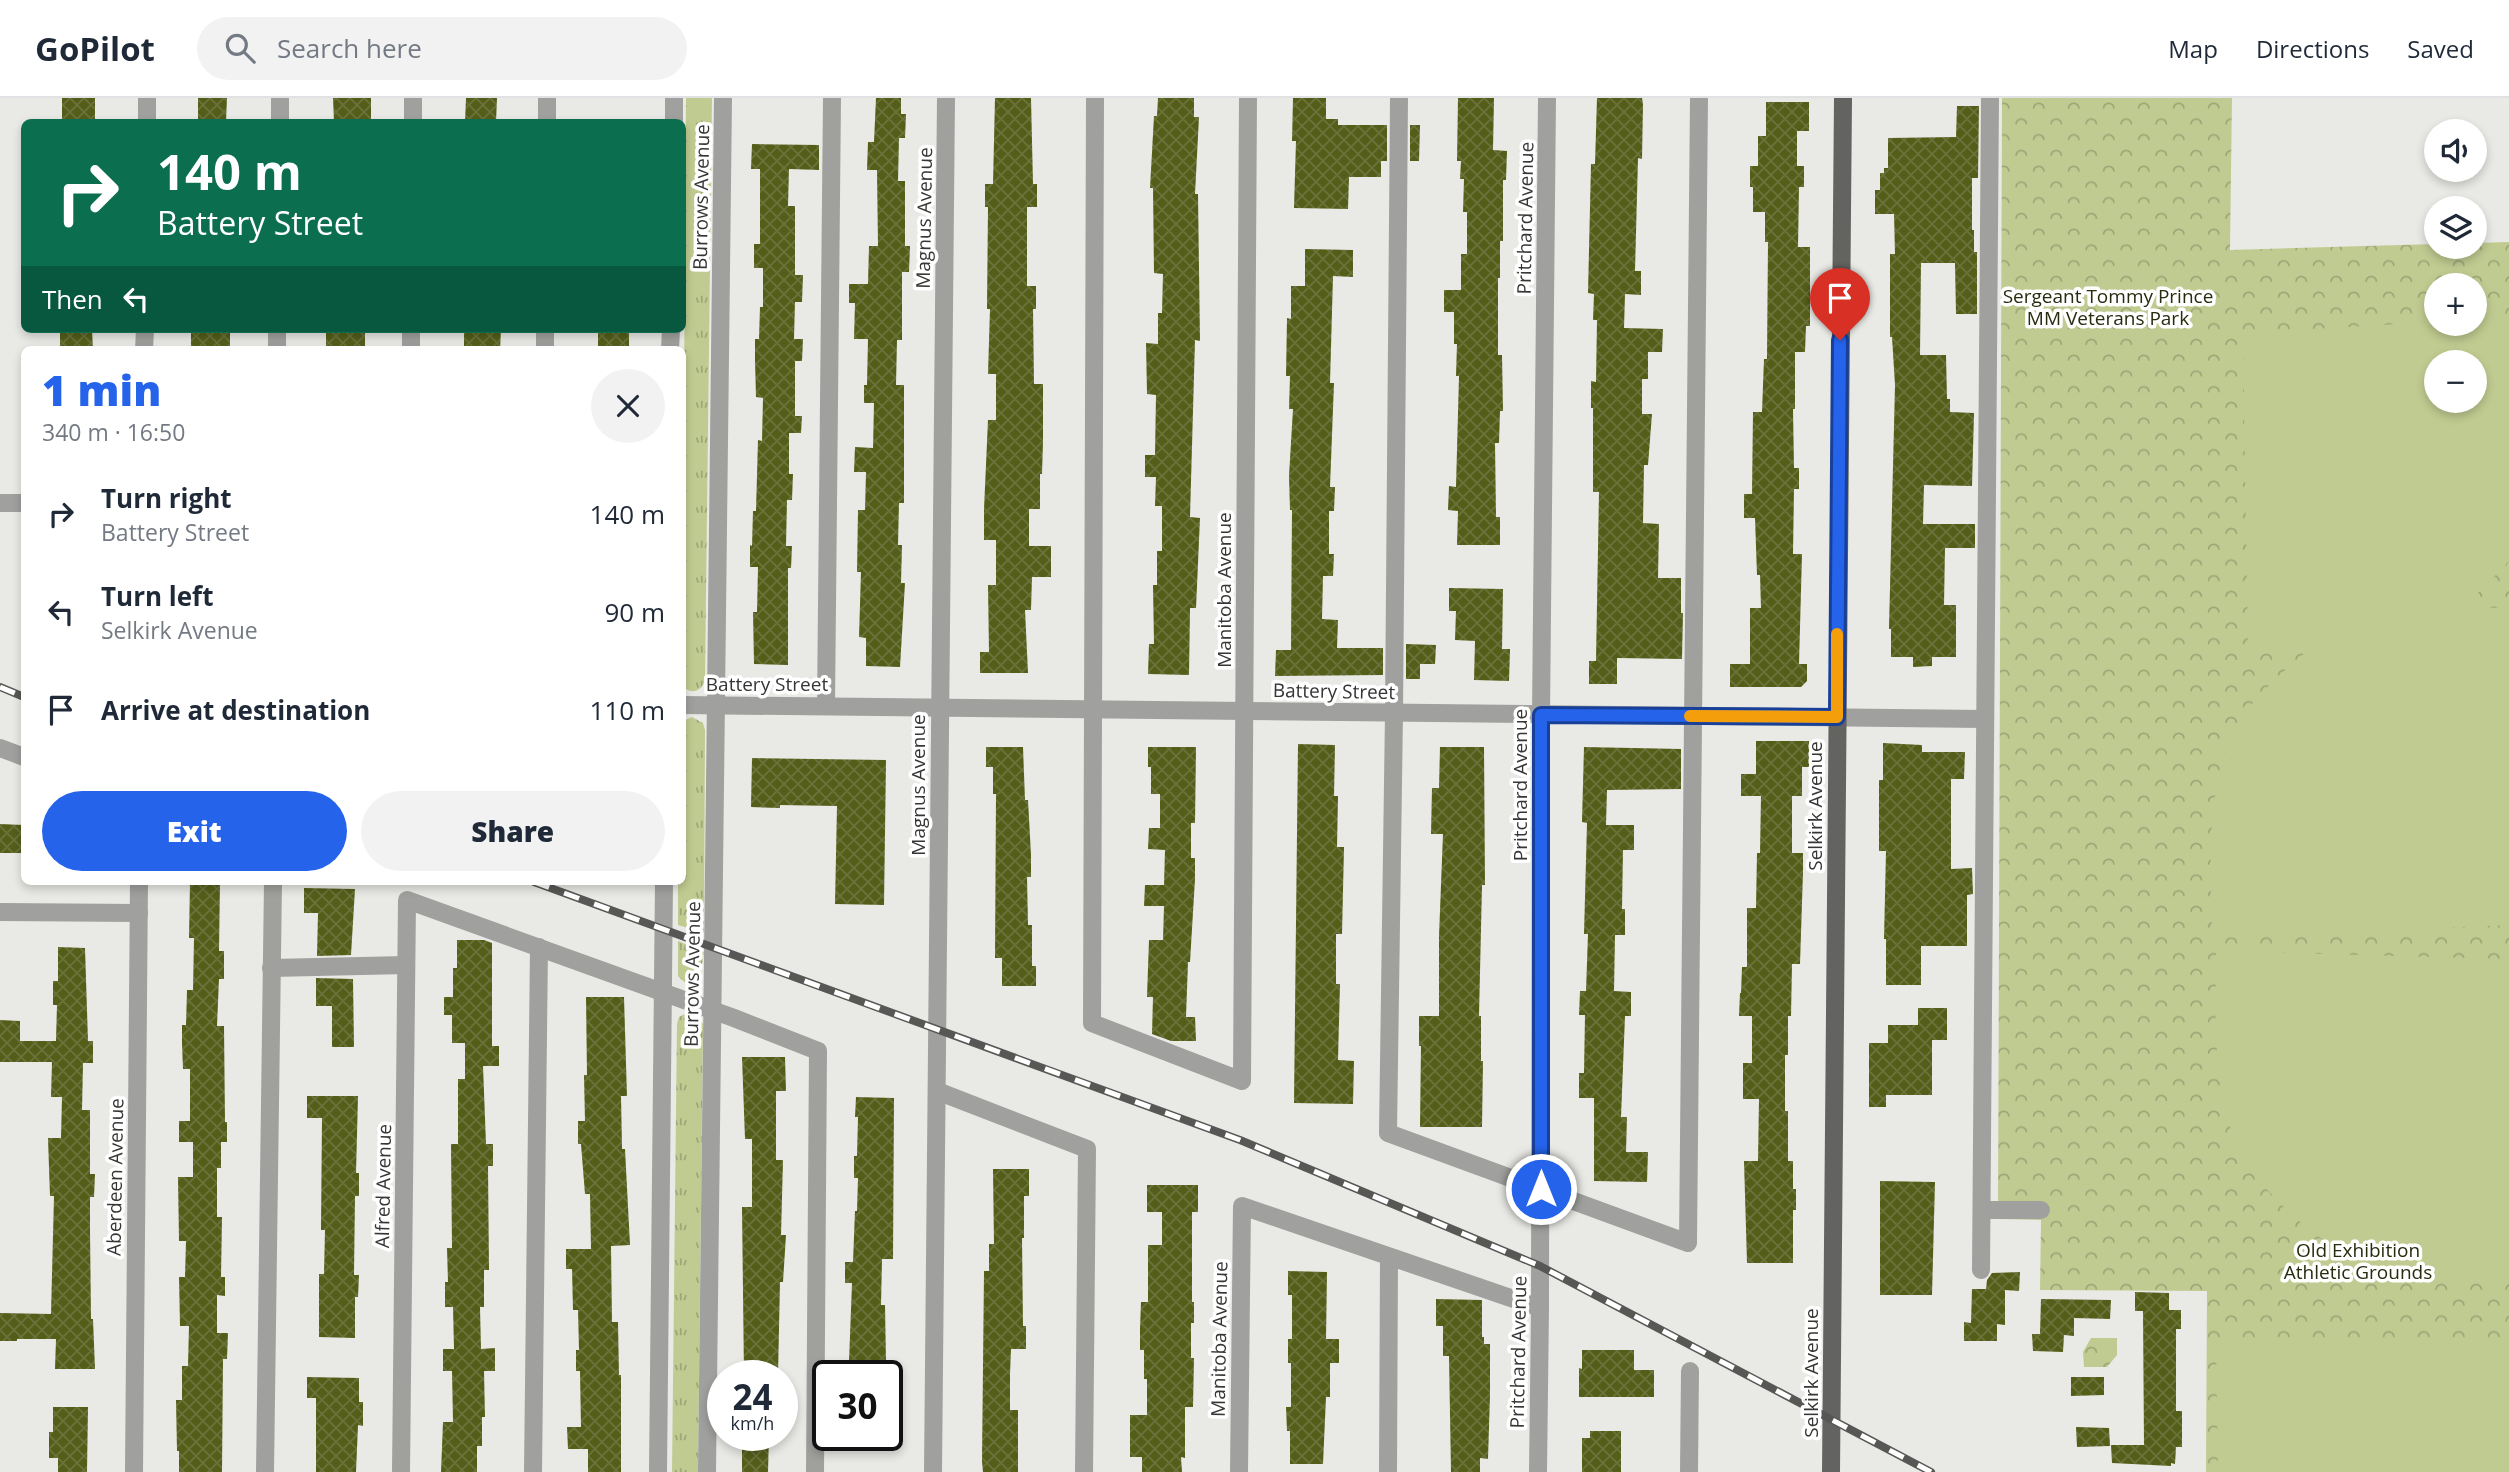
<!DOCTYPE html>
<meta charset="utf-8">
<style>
body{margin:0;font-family:"Open Sans",sans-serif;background:#f2f2f3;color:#1f2937;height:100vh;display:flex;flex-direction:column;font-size:26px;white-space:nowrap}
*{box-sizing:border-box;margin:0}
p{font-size:23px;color:#747a83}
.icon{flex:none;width:38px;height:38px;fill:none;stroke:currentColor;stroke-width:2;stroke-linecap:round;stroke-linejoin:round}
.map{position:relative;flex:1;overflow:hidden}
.side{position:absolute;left:21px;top:248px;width:665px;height:539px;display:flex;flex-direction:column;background:#fff;border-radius:10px;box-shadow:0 4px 10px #0003}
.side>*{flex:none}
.top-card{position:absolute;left:21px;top:21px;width:665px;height:214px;border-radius:10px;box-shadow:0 4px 10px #0003;background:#0b6e4f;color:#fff;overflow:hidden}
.tools{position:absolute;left:2424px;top:21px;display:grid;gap:14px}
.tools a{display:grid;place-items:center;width:63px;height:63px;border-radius:50%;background:#fff;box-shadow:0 4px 10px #0003;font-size:35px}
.speed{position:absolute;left:707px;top:1262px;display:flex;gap:14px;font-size:35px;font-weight:700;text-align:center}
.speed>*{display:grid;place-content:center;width:91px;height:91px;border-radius:50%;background:#fff;box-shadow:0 4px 10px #0003;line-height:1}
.speed small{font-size:18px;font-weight:400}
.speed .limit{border:4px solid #111;border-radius:10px;background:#fff;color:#111}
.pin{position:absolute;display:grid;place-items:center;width:60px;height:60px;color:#fff;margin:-72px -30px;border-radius:50% 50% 50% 0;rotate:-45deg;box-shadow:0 0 7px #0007}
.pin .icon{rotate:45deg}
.me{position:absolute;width:77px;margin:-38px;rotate:0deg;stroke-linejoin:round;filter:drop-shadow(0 0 5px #0008)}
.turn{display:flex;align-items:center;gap:24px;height:147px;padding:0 21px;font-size:32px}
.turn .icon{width:91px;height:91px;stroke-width:2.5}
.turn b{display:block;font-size:49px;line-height:60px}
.then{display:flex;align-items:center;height:66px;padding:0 21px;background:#0003;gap:14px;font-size:26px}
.round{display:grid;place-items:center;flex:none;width:74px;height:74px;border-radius:37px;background:#f2f2f3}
.overview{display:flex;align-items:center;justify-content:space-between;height:119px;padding:0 21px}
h1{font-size:42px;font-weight:800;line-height:52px;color:#2563eb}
.action{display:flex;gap:14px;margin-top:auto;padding:14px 21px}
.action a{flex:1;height:80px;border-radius:42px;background:#2563eb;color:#fff;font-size:28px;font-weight:800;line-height:80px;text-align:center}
.action a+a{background:#f2f2f3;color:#1f2937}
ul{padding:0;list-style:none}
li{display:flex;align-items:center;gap:21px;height:98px;padding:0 21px}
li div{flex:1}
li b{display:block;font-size:26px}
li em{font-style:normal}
header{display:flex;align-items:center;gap:42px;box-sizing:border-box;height:98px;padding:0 35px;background:#fff;border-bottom:2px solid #e0e1e3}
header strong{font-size:33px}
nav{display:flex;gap:38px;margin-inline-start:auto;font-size:24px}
.search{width:490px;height:63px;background:#f2f2f3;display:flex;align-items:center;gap:18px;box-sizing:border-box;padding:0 24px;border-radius:38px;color:#747a83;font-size:26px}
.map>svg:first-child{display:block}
.grass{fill:url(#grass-tufts)}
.park{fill:url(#park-crowns);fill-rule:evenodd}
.pitch{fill:#c0cb91;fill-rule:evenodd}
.building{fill:url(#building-cross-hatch)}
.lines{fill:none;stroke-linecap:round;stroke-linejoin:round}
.minor{stroke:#a0a09e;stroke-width:18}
.major{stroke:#636461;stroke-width:18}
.rail-casing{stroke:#575856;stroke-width:8}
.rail{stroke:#fff;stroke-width:5;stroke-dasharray:16;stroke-linecap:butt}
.route-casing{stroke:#184099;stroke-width:18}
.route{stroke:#2563eb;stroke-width:12}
.slow{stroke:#f59e0b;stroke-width:12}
.labels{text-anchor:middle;stroke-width:7;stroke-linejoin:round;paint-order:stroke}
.street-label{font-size:19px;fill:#363735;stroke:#fff}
.park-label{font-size:19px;fill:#282c0e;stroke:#fff}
</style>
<header>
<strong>GoPilot</strong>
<div class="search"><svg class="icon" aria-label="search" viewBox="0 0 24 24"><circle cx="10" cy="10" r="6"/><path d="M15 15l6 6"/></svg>Search here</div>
<nav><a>Map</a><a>Directions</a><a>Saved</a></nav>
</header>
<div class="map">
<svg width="2509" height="1374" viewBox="0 0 2509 1374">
<defs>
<pattern id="grass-tufts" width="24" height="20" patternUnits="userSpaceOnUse" patternTransform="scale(1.75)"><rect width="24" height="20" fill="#c0cb91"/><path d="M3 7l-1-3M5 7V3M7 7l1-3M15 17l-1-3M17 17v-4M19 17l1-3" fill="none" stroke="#9da677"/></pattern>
<pattern id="park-crowns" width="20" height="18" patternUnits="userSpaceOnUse" patternTransform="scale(1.75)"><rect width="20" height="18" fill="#c0cb91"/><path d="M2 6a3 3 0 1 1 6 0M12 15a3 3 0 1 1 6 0" fill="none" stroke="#9da677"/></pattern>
<pattern id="building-cross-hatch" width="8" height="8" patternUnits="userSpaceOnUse" patternTransform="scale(1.75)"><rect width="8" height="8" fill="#555e19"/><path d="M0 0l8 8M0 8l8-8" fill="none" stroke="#6b723b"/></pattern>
</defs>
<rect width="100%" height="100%" fill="#e9eae5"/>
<g class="grass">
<path d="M686 0H712L705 580C704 592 691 599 682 587Z"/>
<path d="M692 619 703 625 705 632 704 835 678 827V784H682L683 623Z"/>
<path d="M678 843 704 854C702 868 698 901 678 878Z"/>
<path d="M690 913 697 915 703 926 698 1374H672L677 926 679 919Z"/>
</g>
<g class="park">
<path d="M2002 0H2232L2230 152 2436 146V149H2474L2475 145 2509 144V1374H2206L2207 1193 2040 1192 2041 1122 1998 1121ZM2436 187H2474V226H2436ZM2436 264H2474V303H2436Z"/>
<path d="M2091 1240H2117V1257L2107 1269H2084L2083 1254Z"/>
</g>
<g class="pitch">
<path d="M2509 220V463L2476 497 2461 509 2509 510V827L2212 840C2211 767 2203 684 2242 619 2256 598 2290 567 2310 551L2248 550 2243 248 2258 234 2436 224V226H2474L2475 222ZM2436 264H2474V303H2436Z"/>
<path d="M2216 853 2509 861V1179C2417 1184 2354 1177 2285 1110 2266 1091 2248 1072 2237 1047 2211 987 2216 917 2216 853Z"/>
<path d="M2509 1245V1374H2218L2216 1246Z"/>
</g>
<g class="building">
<rect x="62" y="0" width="33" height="24"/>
<path d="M198 0H227L226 24H198Z"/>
<path d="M333 0H371V24H334Z"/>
<path d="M466 0H497L496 24H465Z"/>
<path d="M876 0H901V16H906L905 40H899L898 83H905V148H910L909 174H902V242H897L896 287H904V405H899L898 447H902L901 485H905L900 569 866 568V540L859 539 861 474H857L858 412H865L866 374H854L855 349 873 350 874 305H864V287H867L868 241H854L855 205H849V186H868L869 148H878L877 72H867L868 44H874Z"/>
<path d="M995 0H1031L1033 86H1037V109H1027V188H1036V211H1033L1034 286H1043V343L1042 376H1040V411H1029V448H1051V479H1032L1031 512H1025L1028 575H980V554H989L988 487H996V442H984V411L988 322H996V276H988L990 211H987L988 109H985V86H993Z"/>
<path d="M1158 0H1194V19H1199L1195 96H1198L1200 243 1195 242 1190 419 1200 420 1196 510H1190L1189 577 1148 576 1149 546H1154L1153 487H1157V453H1162V408H1155L1156 379H1145V357H1155L1156 297 1147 296 1146 245 1158 246V215H1162L1163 176 1154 175 1153 90H1150L1154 18H1157Z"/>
<path d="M1293 0H1326V21H1338V27H1387V63H1381V79H1349L1348 111 1294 110 1296 43H1292Z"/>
<path d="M1458 0H1494L1493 52 1507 53 1506 82H1503V143H1500V180H1498V257H1502L1503 313H1500L1499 345H1495L1496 419H1500V447H1457L1458 413 1448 412 1449 388 1456 389 1459 278H1456L1457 246H1454V214H1444V192H1461V156H1467V114H1463L1464 81H1460L1461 63H1457Z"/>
<path d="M1597 0H1642L1643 6 1642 61 1638 60 1635 173H1641V197L1625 196 1624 230 1663 231 1662 254H1648V281H1642V316H1652L1648 367H1644L1643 425 1659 426 1658 480H1681V515H1683L1682 561 1617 560V586H1589V563H1596L1599 394H1593V310H1591V283L1596 284 1597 222H1593L1594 196 1588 195 1591 66H1595Z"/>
<path d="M1766 4H1809V33H1797V68H1804V89H1799L1798 149H1810V228H1806L1805 254H1795V311H1793L1794 370H1799V391H1794L1793 456H1802L1799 566H1807V583L1801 589H1730V566H1750V510H1761L1760 477H1757L1755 420H1744V396H1752L1753 314H1762L1764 261H1767L1768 144H1765V114H1753V89H1750V68H1758V38H1766Z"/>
<path d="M1957 8H1979L1978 80H1972V132H1974V154H1977V216H1956L1955 165H1921L1920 257H1946L1947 301H1950V314L1974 315 1972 388 1924 387 1923 426H1975V450H1945L1944 507H1956V559H1932V568L1913 569V559H1891V531H1889L1895 287 1892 239H1890V156H1895L1894 116H1875V92H1880V75H1884V70H1888V40L1956 39Z"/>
<path d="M1410 27H1420L1419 63H1410Z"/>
<path d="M752 46 819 47V72L789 71 788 108H795V177H803L802 204H795L794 241H803L802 263H795V318H802L801 335H789V376H793L792 402H787L786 448H792L791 470H788V567L754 566 753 514H757L758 469H750V447L752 448 753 413H756L758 342 762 343 763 300 756 299 755 262V241H759L760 209H763V170H754V146H760V71H751Z"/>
<path d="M1305 151 1353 152V179L1333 178 1330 285H1334L1330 389H1335L1334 413H1329V456H1334L1333 478H1323L1322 521 1338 522 1337 550H1383V577L1275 578 1276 552H1291L1292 412H1290L1289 378 1293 311H1289L1290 278H1286L1287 220 1291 221V188H1305Z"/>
<path d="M60 231H92L93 252H60Z"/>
<rect x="191" y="231" width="39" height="21"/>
<rect x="326" y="231" width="39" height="21"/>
<path d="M464 231H501L500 252H464Z"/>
<rect x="598" y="231" width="31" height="21"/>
<path d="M1449 490 1503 491 1502 551H1510L1509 583 1474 582 1475 543 1455 542 1456 513H1449Z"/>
<path d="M1406 546 1436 547 1435 566H1420V581H1406Z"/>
<path d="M1756 643H1809V669H1802V698H1792V755H1803V774L1800 866H1792L1791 918H1788V957H1785V1013H1788V1063H1793V1091H1796V1112H1793V1165H1747L1744 1063H1758L1759 1001H1743V965H1752V918H1739L1740 895H1741L1742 869H1747V810H1756L1757 755H1760L1761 698H1741V676H1756Z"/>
<path d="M1883 645 1922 647V654H1965L1964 681H1951V771L1972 770 1973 796 1967 797V848H1921V887H1886V841H1884L1886 753H1879V682H1883Z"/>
<path d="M1298 646 1335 647 1334 698H1338L1337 749H1344L1342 836H1336V886H1340L1338 962 1354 963 1353 1006 1294 1005Z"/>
<path d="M986 649H1023L1025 702H1028L1031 757V779H1027L1028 827H1032V868H1036V888H1002V860H995L996 696H993V669H986Z"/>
<path d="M1148 649H1196L1195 725H1191V760H1195V781L1190 864H1188L1186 919H1195L1196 943H1171L1152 936 1153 899H1147L1149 842H1163L1164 808H1144L1145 787H1164L1165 752 1148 751 1149 730H1160V696H1151V669H1148Z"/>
<path d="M1440 649H1484L1485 787H1482L1479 918H1481V963H1483L1482 1029H1420L1421 948H1419V918H1439V838L1443 736H1431L1432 690H1439Z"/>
<path d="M1584 649 1681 651V691L1607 692 1606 727H1634V752H1623L1622 811H1625V837H1615L1614 893 1631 894V918H1625L1621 1019H1627L1626 1054H1648L1647 1084 1594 1083V1000H1579V975H1584L1585 917H1579L1580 893H1586L1588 836H1584L1587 725 1582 724Z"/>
<path d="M752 660 886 662 884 807 835 806 837 708 780 707V710L751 709Z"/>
<path d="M0 726 24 727V755H0Z"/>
<path d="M190 784H220L219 853H224V881H219L217 928H224L225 1024H227V1044H221V1070H217V1119H222L221 1179H225V1198L217 1197V1235H228L227 1261H223L222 1374H179V1353H177L176 1302H182V1268H188L189 1228H180L179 1179H185L186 1143H179L178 1079H193V1044H179V1023H190V971H183L182 945V927H186L187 892H193L194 840H189Z"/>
<path d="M304 790 355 791 351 857 317 858 318 815H304Z"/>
<path d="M457 842H484L492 845V948H499V968H483L486 1046H493V1068H488L489 1172H484V1209H480L481 1251 495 1250V1273H484L485 1319H482V1348H477V1374H441L443 1324H453L452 1273H443V1251H454L453 1209H445V1184H448L447 1150H452L451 1046H458V981H465V945H452V917H444V899H453V870H457Z"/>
<path d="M58 849 85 850 88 943H93V965H83L82 1012H90V1076H95L94 1099H90V1133L91 1221H93L95 1271H55L56 1241H17V1243H0V1215L51 1216 54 1098H50L48 1040H61L62 999H51L52 964H0V922L20 923V943H56L57 907H53V883H58Z"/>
<path d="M316 880 353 881 354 949H332V908H316Z"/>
<path d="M586 899H624L627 998H621L622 1051H625L630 1147 611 1148 612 1224H618L619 1277H621V1374H588V1351H568L567 1329H581L580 1273H576V1252H579L578 1212H573L572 1171H566V1151H591L590 1096H585L581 1046H578V1023H585L584 977H587Z"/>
<path d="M1918 910H1947V942H1932V997H1886V1009H1869V945H1888V927H1918Z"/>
<path d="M742 959H785L786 993H776V1062H783L781 1137H786L783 1184H780L778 1278H744L742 1109H752V1041H745Z"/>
<path d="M307 998H358L356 1075H359V1098H355L354 1177H359L358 1199H355V1240L319 1239V1176H324L325 1132H321L322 1020H307Z"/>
<path d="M856 999 894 1000 893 1161H882L881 1207H885L886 1265 849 1264 852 1185H845V1164H853L855 1113H857L858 1080H854V1058H857L858 1019H855Z"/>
<path d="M993 1071H1029V1098H1024V1140H1022L1023 1228H1026V1251H1011L1010 1276V1312H1018V1374H983L982 1363 984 1173H989V1146H994Z"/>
<path d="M1880 1083 1935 1084 1932 1197H1880Z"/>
<path d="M1147 1087H1198V1114H1192V1204H1194V1225H1191V1260H1194L1193 1309H1185V1360L1181 1359 1182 1374H1142V1359H1130V1317H1147V1281H1144V1252H1140V1231L1141 1204H1148V1147H1162V1114H1147Z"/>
<path d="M1288 1173 1327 1174 1326 1241H1339V1265H1330V1299H1326L1323 1366H1290V1333H1287L1286 1309H1291V1265H1288V1241H1292V1197H1288Z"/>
<path d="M2020 1174 2019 1193 2005 1192V1227L1997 1226V1243H1964V1224L1971 1225 1972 1191H1986L1987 1182 1992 1175Z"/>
<path d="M2135 1194 2169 1195V1212H2181V1231H2176V1313H2182V1349H2176L2175 1366 2171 1365V1368L2112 1365 2111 1347H2144L2143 1213H2135Z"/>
<path d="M1436 1201 1482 1202V1239H1484V1246H1490V1297L1488 1361 1480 1360V1374H1451L1449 1258H1443V1228H1436Z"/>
<path d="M2041 1201 2111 1202 2110 1221 2074 1220V1238L2064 1237 2063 1254 2033 1253 2032 1236H2040Z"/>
<path d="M1582 1252H1634V1272H1654V1299H1579V1270L1582 1271Z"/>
<path d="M307 1279 359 1280V1304H363V1328L358 1327 356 1374H316V1300H307Z"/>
<path d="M2071 1279H2104V1297L2071 1298Z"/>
<path d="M53 1309H88L87 1374H58V1360H49V1334H53Z"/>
<path d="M2076 1329 2109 1330 2110 1348 2077 1349Z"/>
<path d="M1590 1333H1621V1374H1582V1340H1590Z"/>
<path d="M742 1337H769L768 1374H742Z"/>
</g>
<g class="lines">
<g class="minor">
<path d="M1095 0 1092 925 1242 983 1248 0"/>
<path d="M1399 0 1394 615 1388 1035 1688 1145 1699 0"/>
<path d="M147 24V0"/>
<path d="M280 24V0"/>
<path d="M413 24V0"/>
<path d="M547 24V0"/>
<path d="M674 24V0"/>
<path d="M144 252 145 231"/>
<path d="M277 252V231"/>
<path d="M411 252V231"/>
<path d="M545 252V231"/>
<path d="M670 252 671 231"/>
<path d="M0 405H24"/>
<path d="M682 607 1985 621"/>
<path d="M826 608 832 0"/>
<path d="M0 650 24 659"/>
<path d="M0 814 139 815"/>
<path d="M271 870 406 867"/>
<path d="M937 993 1087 1051 1084 1374"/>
<path d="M1982 1112H2041"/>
<path d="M1981 1172 1990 0"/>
<path d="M134 1374 139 784"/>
<path d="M265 1374 273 784"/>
<path d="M401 1374 407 802 734 920 818 953 815 1374"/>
<path d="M533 1374 539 849"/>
<path d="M658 1374 664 784"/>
<path d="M707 1374 723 0"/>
<path d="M933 1374 946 0"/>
<path d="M1239 1374 1242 1108 1540 1210"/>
<path d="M1388 1374 1389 1159"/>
<path d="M1538 1374 1540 1210 1541 617 1547 0"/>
<path d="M1689 1374 1690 1273"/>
</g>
<path class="major" d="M1831 1374 1843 0"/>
<g class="rail-casing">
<g id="rail">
<path d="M0 589 24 599"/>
<path d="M534 784 1240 1042 1540 1168 1931 1374"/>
</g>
</g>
<use href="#rail" class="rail"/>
</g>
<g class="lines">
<g class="route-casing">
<path id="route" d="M1541 1091V617L1837 619 1840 242"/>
</g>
<use href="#route" class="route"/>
<path class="slow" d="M1690 618 1837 619V536"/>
</g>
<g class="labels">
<g class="street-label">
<text transform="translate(701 99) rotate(-89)" y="7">Burrows Avenue</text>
<text transform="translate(924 120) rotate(-89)" y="7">Magnus Avenue</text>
<text transform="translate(1525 120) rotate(-89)" y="7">Pritchard Avenue</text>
<text transform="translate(1224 492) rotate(-90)" y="7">Manitoba Avenue</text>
<text x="767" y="593">Battery Street</text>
<text transform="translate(1334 593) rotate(1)" y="7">Battery Street</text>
<text transform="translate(918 687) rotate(-90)" y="7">Magnus Avenue</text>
<text transform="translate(1520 687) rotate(-90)" y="7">Pritchard Avenue</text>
<text transform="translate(1815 708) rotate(-90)" y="7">Selkirk Avenue</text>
<text transform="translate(692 876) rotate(-89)" y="7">Burrows Avenue</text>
<text transform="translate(115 1079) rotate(-89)" y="7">Aberdeen Avenue</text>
<text transform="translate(383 1088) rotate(-89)" y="7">Alfred Avenue</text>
<text transform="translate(1219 1241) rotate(-89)" y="7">Manitoba Avenue</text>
<text transform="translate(1518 1254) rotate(-89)" y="7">Pritchard Avenue</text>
<text transform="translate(1811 1275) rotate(-90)" y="7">Selkirk Avenue</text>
</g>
<g class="park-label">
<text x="2108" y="205">Sergeant Tommy Prince<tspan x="2108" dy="22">MM Veterans Park</tspan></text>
<text x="2358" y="1159">Old Exhibition<tspan x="2358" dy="22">Athletic Grounds</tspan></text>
</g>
</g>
</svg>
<div class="tools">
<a><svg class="icon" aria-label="sound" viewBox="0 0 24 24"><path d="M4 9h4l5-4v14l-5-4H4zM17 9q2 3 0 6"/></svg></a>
<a><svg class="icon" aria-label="layers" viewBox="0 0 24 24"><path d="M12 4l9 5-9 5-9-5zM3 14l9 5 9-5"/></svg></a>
<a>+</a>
<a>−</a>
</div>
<div class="speed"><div>24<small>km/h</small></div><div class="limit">30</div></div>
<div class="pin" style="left:1840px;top:242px;background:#d93025"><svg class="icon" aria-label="arrive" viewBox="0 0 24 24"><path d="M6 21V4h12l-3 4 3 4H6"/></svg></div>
<svg class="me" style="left:1541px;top:1091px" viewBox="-20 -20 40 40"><circle r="17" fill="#2563eb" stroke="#fff" stroke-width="3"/><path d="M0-11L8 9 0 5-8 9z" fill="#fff"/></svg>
<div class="top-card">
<div class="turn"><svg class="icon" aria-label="right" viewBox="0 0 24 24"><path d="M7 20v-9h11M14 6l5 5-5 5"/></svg><div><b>140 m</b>Battery Street</div></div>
<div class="then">Then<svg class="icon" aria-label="left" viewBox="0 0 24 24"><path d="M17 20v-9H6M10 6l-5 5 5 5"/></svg></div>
</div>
<section class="side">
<div class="overview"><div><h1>1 min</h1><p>340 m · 16:50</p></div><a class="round"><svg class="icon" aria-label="close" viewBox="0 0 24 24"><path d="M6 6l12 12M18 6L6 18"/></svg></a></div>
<ul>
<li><svg class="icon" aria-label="right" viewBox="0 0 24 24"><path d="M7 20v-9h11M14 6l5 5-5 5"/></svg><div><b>Turn right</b><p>Battery Street</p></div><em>140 m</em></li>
<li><svg class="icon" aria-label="left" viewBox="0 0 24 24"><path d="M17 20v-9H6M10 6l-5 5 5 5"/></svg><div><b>Turn left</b><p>Selkirk Avenue</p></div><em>90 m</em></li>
<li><svg class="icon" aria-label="arrive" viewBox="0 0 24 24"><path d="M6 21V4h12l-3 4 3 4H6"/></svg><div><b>Arrive at destination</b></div><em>110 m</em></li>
</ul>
<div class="action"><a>Exit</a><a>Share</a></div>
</section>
</div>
